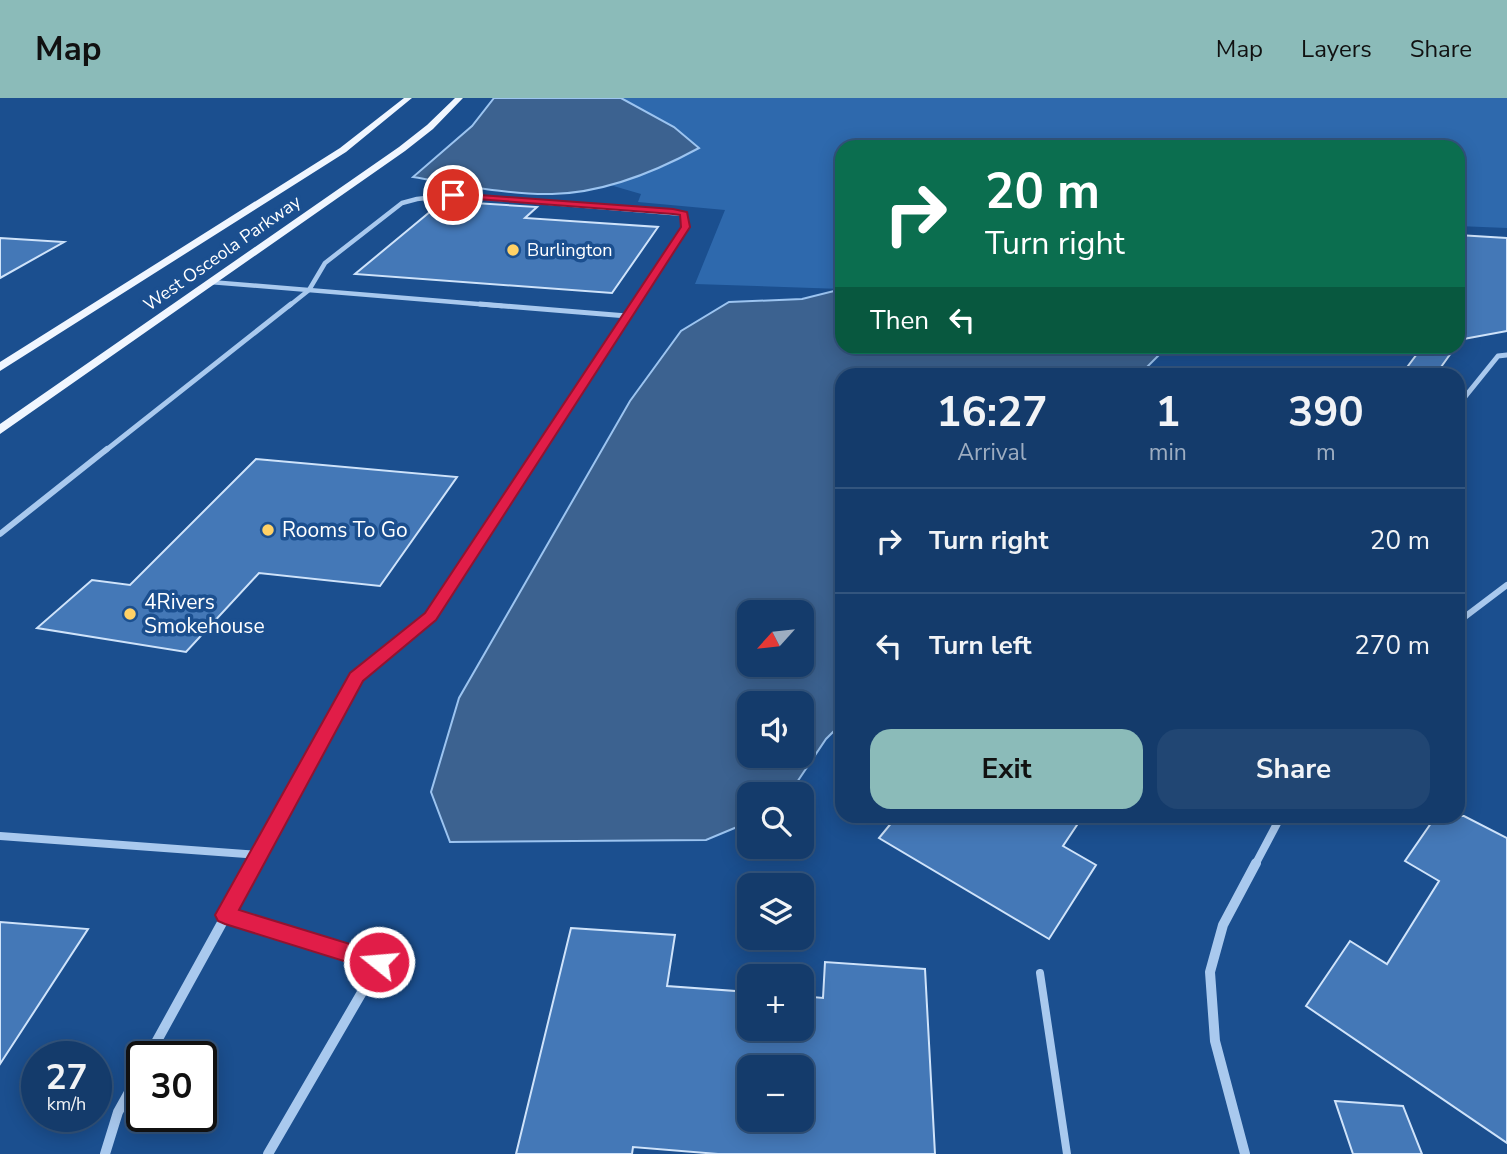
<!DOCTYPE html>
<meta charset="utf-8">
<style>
body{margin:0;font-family:"Nunito Sans",sans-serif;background:#214673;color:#f1f3f6;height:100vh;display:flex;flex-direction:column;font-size:26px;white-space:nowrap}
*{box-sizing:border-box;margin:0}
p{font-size:23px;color:#9dadc1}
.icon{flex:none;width:38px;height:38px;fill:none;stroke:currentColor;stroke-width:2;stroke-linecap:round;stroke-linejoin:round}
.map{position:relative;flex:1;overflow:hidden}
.sheet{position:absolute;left:835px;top:270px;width:630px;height:455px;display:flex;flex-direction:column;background:#143b6b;border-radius:21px;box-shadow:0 4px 18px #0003,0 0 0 2px #33557e}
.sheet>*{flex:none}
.hud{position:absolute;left:835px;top:42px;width:630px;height:214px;border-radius:21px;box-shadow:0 4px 18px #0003,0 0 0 2px #33557e;background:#0b6e4f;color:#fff;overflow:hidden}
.needle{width:46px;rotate:243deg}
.controls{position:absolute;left:737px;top:502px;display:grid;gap:14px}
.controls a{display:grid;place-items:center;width:77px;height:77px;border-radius:14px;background:#143b6b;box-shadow:0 4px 18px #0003,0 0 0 2px #33557e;font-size:35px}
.speed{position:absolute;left:21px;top:943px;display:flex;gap:14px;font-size:35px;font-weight:700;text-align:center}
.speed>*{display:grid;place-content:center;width:91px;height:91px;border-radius:50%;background:#143b6b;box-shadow:0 4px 18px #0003,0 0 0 2px #33557e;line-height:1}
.speed small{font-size:18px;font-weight:400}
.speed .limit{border:4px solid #111;border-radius:10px;background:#fff;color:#111}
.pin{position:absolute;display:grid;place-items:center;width:60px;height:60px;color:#fff;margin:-30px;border:4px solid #fff;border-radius:50%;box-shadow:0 2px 7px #0007}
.me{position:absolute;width:77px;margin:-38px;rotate:287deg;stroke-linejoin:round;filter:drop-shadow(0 0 5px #0008)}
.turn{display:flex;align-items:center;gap:24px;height:147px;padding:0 35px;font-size:32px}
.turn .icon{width:91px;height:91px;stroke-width:2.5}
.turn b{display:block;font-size:49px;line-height:60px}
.then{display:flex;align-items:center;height:66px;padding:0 35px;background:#0003;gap:14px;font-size:26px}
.eta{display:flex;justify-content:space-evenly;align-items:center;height:119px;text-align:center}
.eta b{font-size:42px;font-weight:700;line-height:49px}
.cta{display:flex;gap:14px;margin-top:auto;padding:14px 35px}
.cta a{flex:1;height:80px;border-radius:21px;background:#8bbbb9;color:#111;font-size:28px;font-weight:700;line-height:80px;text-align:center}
.cta a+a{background:#214673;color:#f1f3f6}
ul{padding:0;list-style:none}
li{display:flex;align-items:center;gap:21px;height:105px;padding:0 35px;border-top:2px solid #33557e}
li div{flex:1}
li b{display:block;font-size:26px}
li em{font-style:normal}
header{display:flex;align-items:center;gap:42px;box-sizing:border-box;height:98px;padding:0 35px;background:#8bbbb9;color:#111}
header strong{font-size:33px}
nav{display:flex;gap:38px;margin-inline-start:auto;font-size:24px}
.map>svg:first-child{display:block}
.green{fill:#2e69ad}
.water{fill:#3c6290;stroke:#9cc4f0;stroke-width:2;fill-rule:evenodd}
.building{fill:#4478b7;stroke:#cfe3fa;stroke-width:2;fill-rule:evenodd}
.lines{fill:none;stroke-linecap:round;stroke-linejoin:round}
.lane{stroke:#a9c9ee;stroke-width:8}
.street-far4{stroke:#a9c9ee;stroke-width:4.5}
.street-far3{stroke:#a9c9ee;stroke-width:5}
.street-far2{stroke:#a9c9ee;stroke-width:6}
.street-far1{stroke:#a9c9ee;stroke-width:8}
.street{stroke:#a9c9ee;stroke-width:10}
.primary{fill:#f0f6ff;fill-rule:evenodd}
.route{fill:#e11d48;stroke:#92132f;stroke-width:2}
.poi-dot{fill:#ffd166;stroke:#1b4f8f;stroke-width:2.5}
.labels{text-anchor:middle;stroke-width:7;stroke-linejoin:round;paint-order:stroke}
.far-poi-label{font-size:18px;fill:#fff;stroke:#1b4f8f;text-anchor:start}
.far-street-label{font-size:18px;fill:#fff;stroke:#1b4f8f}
.poi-label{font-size:21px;fill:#fff;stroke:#1b4f8f;text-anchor:start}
</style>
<header>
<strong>Map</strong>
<nav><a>Map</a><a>Layers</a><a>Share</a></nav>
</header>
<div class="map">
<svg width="1507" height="1056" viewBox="0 0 1507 1056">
<rect width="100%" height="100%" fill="#1b4f8f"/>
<path class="green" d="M621 0H1507V130L1458 128V49H842V191L695 186 725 112 638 104 641 96 610 87 665 68 674 29Z"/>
<g class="water">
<path d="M494 0H621L674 29 699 50C655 74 603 95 552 96 508 97 457 86 413 79L472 28Z"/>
<path d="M842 191V248L1167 249 1140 276H842V625L826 641 789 696H749V724L706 742 450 744 431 694 459 600 630 303 681 233 729 204 802 201ZM749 514H802V567H749ZM749 606H802V658H749Z"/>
</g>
<g class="building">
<path d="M443 103 537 109 525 120 658 129 612 195 355 176Z"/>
<path d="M1458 137 1507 140V233L1458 242Z"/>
<path d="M0 140 64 144 0 180Z"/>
<path d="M1423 248H1456L1436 276H1402Z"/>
<path d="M256 361 457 379 380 488 259 475 186 554 37 530 92 482 130 487Z"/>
<path d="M897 718H1083L1063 748 1096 767 1049 841 879 740Z"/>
<path d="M1436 718H1464L1507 740V1045L1306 908 1350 843 1387 866 1439 783 1405 763Z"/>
<path d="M0 824 88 831 0 966Z"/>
<path d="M571 830 675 837 667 888 749 894V931H802V898L823 900 825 864 925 871 935 1056H718L633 1049 632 1056H516ZM749 970H802V1022H749Z"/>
<path d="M1335 1003 1403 1008 1422 1056H1353Z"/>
</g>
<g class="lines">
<path class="lane" d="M1040 875 1067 1056"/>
<g class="street-far4">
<path d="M210 184 502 208"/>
<path d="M289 208 309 192 325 165 402 105 417 101 453 97 684 116 685 129 634 208"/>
</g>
<g class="street-far3">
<path d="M480 206 627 218"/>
<path d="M1458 312 1460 305 1498 258 1507 257"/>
<path d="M105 353 291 206"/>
<path d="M539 353 635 206"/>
</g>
<g class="street-far2">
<path d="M0 436 107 351"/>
<path d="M1458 524 1507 487"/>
<path d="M410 536 431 519 540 351"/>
</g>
<g class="street-far1">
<path d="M0 738 258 757"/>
<path d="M254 767 356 580 412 534"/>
<path d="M1255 767 1281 718"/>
</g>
<g class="street">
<path d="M225 817 379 865 268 1056"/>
<path d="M148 959 255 765"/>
<path d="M105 1056 118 1014 142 971"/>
<path d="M1245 1056 1215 943 1210 874 1223 827 1256 765"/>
</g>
<g class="primary">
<path d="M404 0H412L346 54 0 273V264L340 50Z"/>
<path d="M455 0H463L433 31 405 53 0 336V326L399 49 427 27Z"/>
</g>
</g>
<path class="route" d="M453 95 673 111 687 114 690 129 436 522 363 583 239 812 386 857 390 864 386 872 379 874 225 826 218 823 215 817 350 575 425 515 681 129 680 117 673 116 450 99Z"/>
<g class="poi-dot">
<circle cx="513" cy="152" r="7"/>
<circle cx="268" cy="432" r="7"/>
<circle cx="130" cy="516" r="7"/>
</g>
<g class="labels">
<g class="far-poi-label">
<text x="527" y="158">Burlington</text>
</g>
<g class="far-street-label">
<text transform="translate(222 155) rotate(-35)" y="6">West Osceola Parkway</text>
</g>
<g class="poi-label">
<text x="282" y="439">Rooms To Go</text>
<text x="144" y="511">4Rivers<tspan x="144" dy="24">Smokehouse</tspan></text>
</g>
</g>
</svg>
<div class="controls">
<a><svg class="needle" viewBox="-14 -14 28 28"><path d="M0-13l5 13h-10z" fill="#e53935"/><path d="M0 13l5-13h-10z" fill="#9dadc1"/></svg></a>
<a><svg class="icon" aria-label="sound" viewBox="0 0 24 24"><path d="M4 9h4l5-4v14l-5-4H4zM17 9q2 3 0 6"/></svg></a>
<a><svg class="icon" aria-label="search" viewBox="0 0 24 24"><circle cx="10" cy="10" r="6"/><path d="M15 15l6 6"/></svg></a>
<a><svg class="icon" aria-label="layers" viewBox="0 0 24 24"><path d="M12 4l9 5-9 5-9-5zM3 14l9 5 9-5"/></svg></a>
<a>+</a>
<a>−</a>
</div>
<div class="speed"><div>27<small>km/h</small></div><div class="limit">30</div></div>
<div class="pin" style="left:453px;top:97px;background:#d93025"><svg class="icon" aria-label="arrive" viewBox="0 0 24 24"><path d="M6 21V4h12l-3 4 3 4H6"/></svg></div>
<svg class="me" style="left:379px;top:864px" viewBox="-20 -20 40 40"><circle r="17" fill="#e11d48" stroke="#fff" stroke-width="3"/><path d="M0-11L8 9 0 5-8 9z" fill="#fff"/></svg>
<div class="hud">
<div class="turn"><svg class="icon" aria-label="right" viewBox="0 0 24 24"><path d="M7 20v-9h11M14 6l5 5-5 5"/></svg><div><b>20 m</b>Turn right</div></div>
<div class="then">Then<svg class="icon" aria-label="left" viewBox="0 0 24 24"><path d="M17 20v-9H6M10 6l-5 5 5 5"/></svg></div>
</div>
<section class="sheet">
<div class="eta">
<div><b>16:27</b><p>Arrival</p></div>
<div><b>1</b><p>min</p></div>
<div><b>390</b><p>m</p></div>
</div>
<ul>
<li><svg class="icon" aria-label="right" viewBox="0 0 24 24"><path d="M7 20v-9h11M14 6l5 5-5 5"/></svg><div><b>Turn right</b></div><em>20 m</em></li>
<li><svg class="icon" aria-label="left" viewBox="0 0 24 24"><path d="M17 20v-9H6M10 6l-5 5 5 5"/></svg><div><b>Turn left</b></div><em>270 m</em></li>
</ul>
<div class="cta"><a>Exit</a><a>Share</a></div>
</section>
</div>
